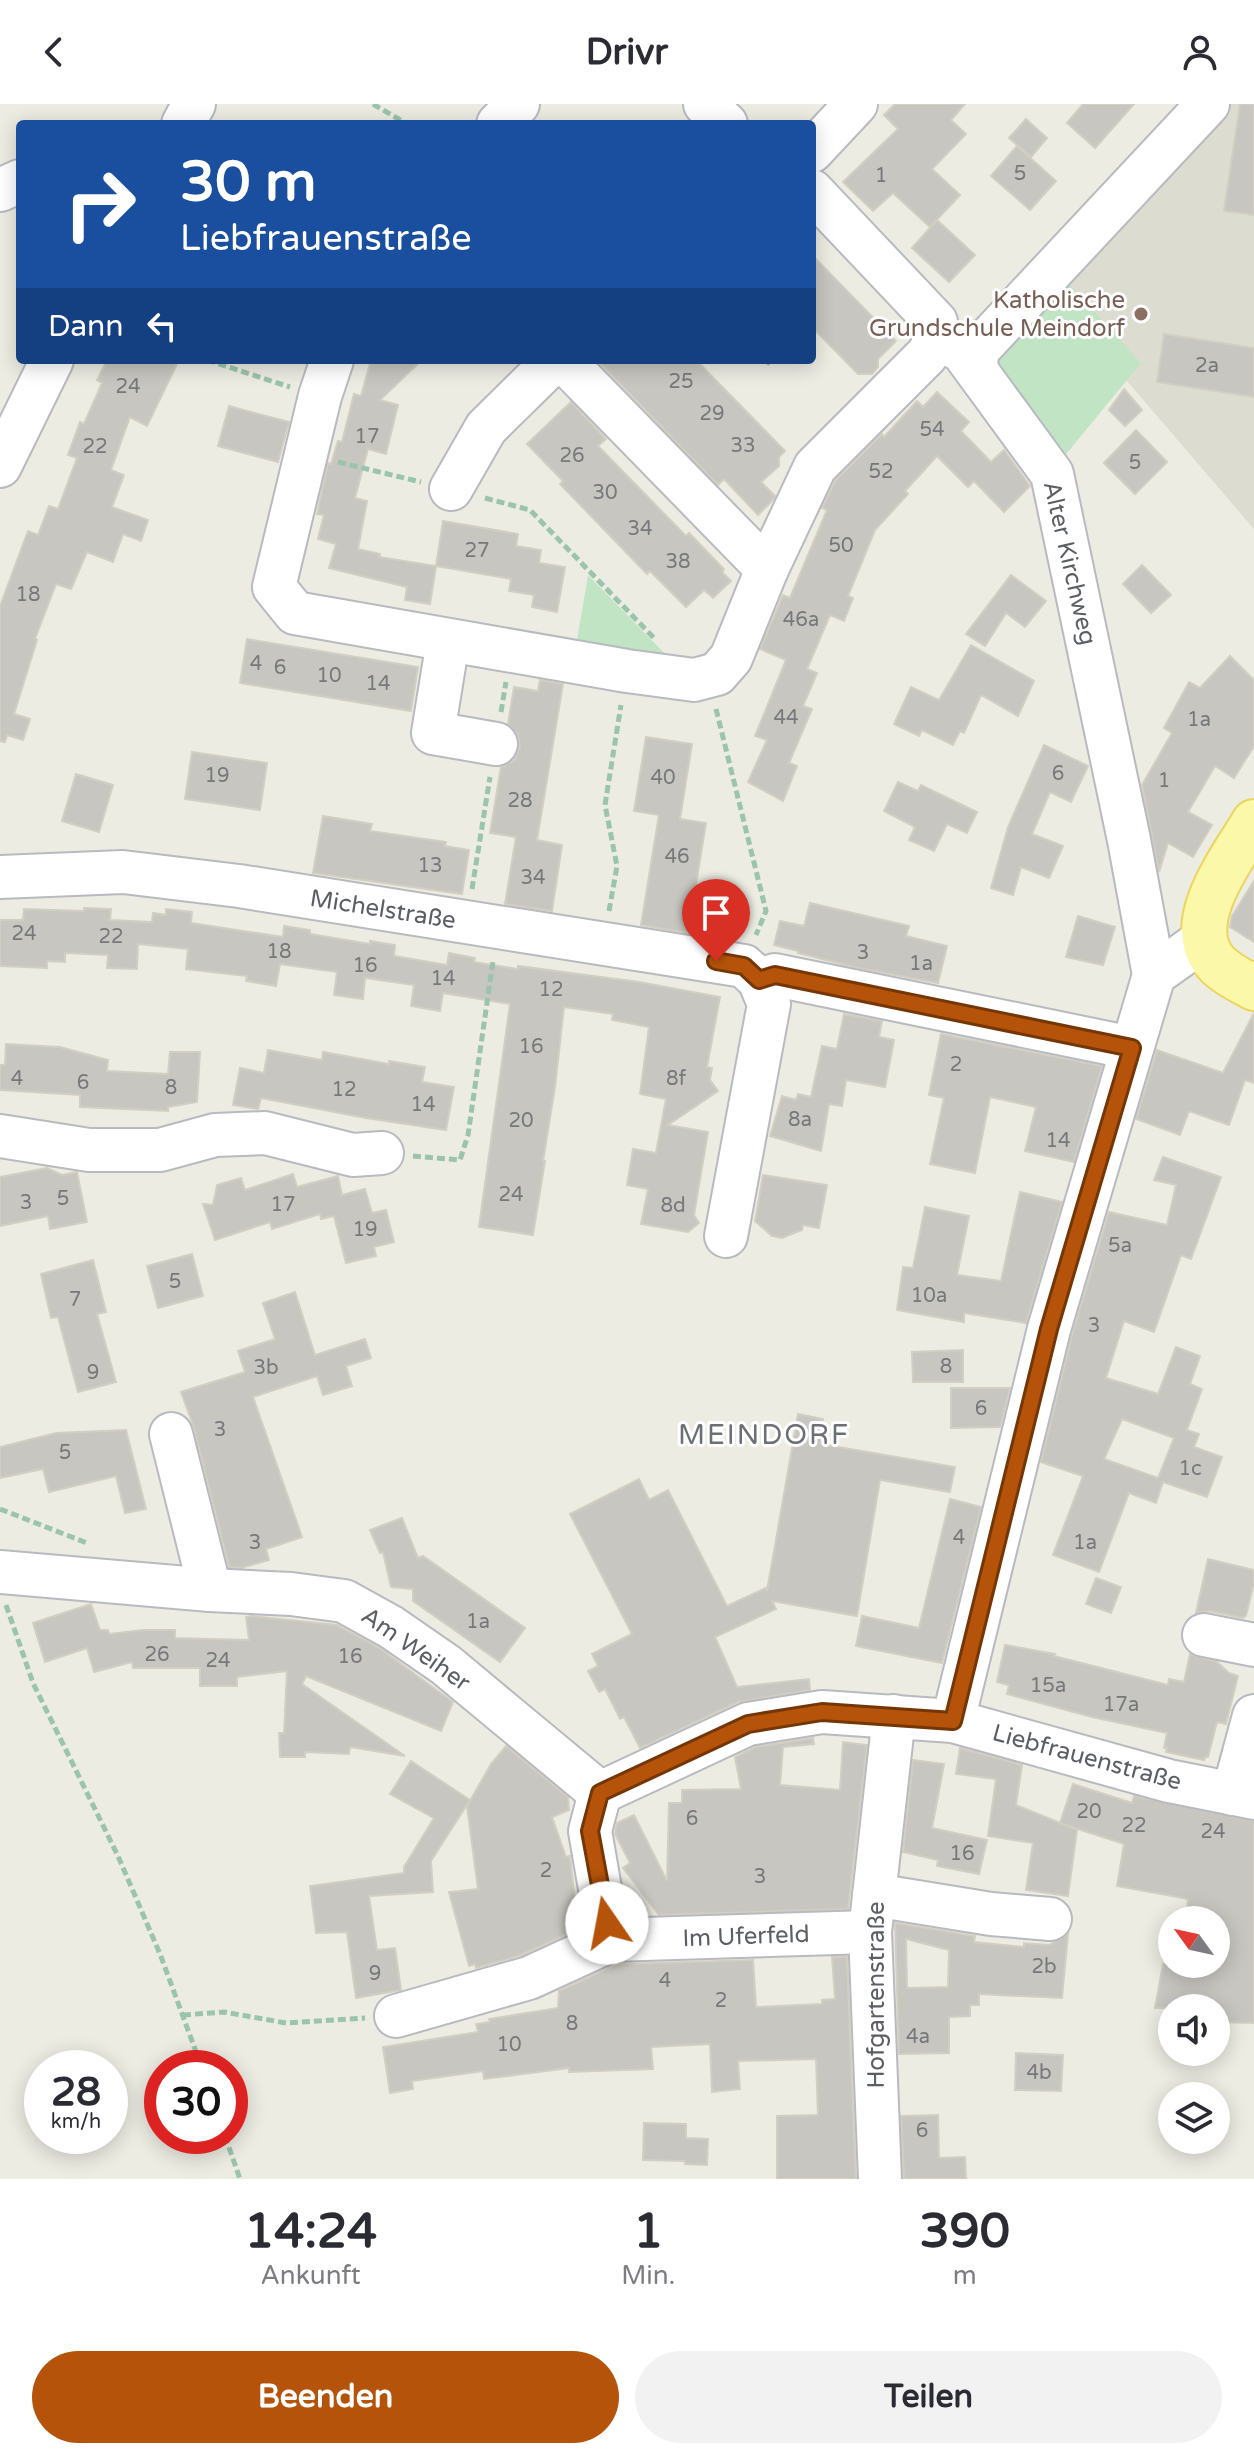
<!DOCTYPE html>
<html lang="de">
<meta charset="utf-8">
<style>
body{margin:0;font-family:"Varela Round",sans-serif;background:#f2f2f3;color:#2b2b33;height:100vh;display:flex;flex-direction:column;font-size:30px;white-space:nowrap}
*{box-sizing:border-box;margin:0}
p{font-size:26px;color:#7c7c81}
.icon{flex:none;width:44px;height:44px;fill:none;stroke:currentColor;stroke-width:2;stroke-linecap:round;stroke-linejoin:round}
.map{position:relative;height:2075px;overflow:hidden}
.panel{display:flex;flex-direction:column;background:#fff;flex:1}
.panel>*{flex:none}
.top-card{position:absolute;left:16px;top:16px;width:800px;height:244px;border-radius:8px;box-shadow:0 4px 20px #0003;background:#1a4fa0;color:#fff;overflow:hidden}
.needle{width:52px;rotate:303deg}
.buttons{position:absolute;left:1158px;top:1802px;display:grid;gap:16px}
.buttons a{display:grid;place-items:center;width:72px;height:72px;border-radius:50%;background:#fff;box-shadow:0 4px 20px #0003;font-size:40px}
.speed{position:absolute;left:24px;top:1946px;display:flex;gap:16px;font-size:40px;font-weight:700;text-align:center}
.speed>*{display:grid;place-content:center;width:104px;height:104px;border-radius:50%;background:#fff;box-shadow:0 4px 20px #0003;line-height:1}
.speed small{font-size:20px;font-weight:400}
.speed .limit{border:12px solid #d22;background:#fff;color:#111}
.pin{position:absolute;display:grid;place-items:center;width:68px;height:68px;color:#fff;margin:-82px -34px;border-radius:50% 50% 50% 0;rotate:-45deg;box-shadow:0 0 8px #0007}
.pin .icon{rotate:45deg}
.me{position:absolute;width:88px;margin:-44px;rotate:348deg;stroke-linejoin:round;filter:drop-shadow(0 0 6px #0008)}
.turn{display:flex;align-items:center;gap:28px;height:168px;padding:0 32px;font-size:36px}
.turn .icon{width:104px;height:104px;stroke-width:2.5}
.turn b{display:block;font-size:56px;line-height:68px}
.then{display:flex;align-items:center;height:76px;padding:0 32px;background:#0003;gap:16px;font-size:30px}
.eta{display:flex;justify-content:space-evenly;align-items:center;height:136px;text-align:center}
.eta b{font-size:48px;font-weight:700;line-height:56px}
.button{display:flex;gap:16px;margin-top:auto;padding:16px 32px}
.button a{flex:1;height:92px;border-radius:48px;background:#b45309;color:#fff;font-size:32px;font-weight:700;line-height:92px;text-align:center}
.button a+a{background:#f2f2f3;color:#2b2b33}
header{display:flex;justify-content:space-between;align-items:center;height:104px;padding:0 32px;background:#fff;font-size:36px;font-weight:700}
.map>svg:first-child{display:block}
.education{fill:#dddcd1}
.green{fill:#c1e4c5}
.building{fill:#c8c6c0;stroke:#d2cfc2;stroke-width:2;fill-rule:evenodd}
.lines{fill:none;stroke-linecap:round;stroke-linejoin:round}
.minor-casing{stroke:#b8babf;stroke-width:46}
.major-casing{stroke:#ebd55f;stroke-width:48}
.path{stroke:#9ac4ab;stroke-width:5;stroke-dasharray:8 4;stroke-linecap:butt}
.minor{stroke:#fff;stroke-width:42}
.major{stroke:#fbf8aa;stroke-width:44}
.route-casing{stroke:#753606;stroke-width:20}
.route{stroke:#b45309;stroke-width:14}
.education-dot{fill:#8d6e63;stroke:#fff;stroke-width:3}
.labels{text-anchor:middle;stroke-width:6;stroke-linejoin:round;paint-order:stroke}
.number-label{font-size:20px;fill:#76787a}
.education-label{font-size:24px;fill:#785e54;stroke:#fff;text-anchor:end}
.street-label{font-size:24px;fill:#5b5e63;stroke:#fff}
.quarter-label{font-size:28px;letter-spacing:2px;fill:#6c7075;stroke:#fff}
</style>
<header><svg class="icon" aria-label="back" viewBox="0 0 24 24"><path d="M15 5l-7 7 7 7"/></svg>Drivr<svg class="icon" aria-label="person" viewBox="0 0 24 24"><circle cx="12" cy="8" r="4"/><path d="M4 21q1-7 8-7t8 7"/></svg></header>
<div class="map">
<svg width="1254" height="2075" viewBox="0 0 1254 2075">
<rect width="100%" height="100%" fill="#edece3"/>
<path class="education" d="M1229 0H1254V425L1127 277 992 247Z"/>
<g class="green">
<path d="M1063 173 1141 259 1062 355 990 272 992 247Z"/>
<path d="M588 471 673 558 576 542Z"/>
</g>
<g class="building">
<path d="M895 0H965L951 16 966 30 932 65 960 91 930 123 893 89 873 107 843 78 898 25 884 11Z"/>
<path d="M1083 0H1134L1095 44 1067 19Z"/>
<path d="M1240 0H1254V111L1224 107Z"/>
<path d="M1026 15 1047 34 1031 53 1009 34Z"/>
<path d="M1017 42 1056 77 1030 106 991 72Z"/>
<path d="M937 116 975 151 949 178 912 144Z"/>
<path d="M812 151 896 237 878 255V263L872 270H858L812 223Z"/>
<path d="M1164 230 1254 244V293L1157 278Z"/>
<path d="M107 256H179L147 322 130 313 111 366 124 371 112 403 148 416 141 437 123 430 113 458 87 448 71 485 56 480 35 535 37 536 14 610 30 615 23 636 7 631 5 638 0 637V502L28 427 38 431 49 402 58 405 77 354 68 351 80 318 84 320 102 279 97 276Z"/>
<path d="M371 256H422L380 296 398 301 386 350 368 345 355 394 367 397 358 445 380 450 379 453 436 462 430 500 405 496 407 483 329 464 336 440 318 435 324 411 317 410 328 359 331 360 338 337 342 338 354 290 361 292Z"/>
<path d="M597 256H696L785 347 779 353V362L761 378 775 392 772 397 758 411 724 375 718 381Z"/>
<path d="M1124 285 1142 306 1125 322 1109 306Z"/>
<path d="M937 288 969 318 961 327 991 358 1004 346 1030 382 1004 408 974 377 968 383 937 352 905 387 908 390 875 426 848 492 853 494 844 517 830 511 807 565 817 569 803 602 812 605 789 659 797 662 783 697 748 678 767 636 755 632 786 556 760 545 783 491 790 494 827 406 822 404 835 377 882 330 884 333 917 297 923 303Z"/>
<path d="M571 298 606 335 598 342 686 432 689 429 724 465 722 468 731 477 713 494 704 486 686 503 650 467 647 470 560 380 563 377 527 340Z"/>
<path d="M229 302 289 318 278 358 218 342Z"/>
<path d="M1136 326 1167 358 1135 390 1104 359Z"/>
<path d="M443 417 518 430 516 442 541 446 539 459 565 463 557 508 532 503 534 491 509 487 511 475 436 462Z"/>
<path d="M1142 461 1171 491 1151 509 1123 480Z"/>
<path d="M1011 471 1046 497 1025 523 1006 509 985 542 966 530Z"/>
<path d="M247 535 418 563 411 607 240 579Z"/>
<path d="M971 541 1034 577 1018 612 981 591 964 629 960 627 953 641 922 626 919 632 894 620 911 583 939 596Z"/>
<path d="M1230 552 1254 576V642L1234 674 1215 662 1188 708 1212 721 1193 753 1168 739 1159 768 1142 681 1172 629 1164 624 1189 578 1200 584Z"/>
<path d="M540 576 563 580 537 736 562 741 552 807 505 800 516 733 490 729 501 663 514 656 520 643 518 631 508 620 514 583 538 587Z"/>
<path d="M646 633 692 640 680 715 706 719 688 829 641 821 659 711 634 707Z"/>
<path d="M1044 641 1088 662 1071 698 1050 688 1032 730 1063 742 1049 774 1021 763 1013 791 991 784 1008 723Z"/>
<path d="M192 648 267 659 260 706 185 695Z"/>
<path d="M76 670 113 681 99 728 62 717Z"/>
<path d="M898 678 918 687 921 681 977 708 967 729 947 720 934 747 909 736 915 723 884 707Z"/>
<path d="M323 712 372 720 370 727 446 738 445 742 469 746 462 790 313 769Z"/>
<path d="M1254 777V838L1230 823 1232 812Z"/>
<path d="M810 799 909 822 906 832 947 842 938 879 853 863 798 849V847L774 841 780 817 804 822Z"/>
<path d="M84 804 111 805 110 816 152 818 153 809 166 811V805L192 808 191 819 283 833 284 822 310 826V830L370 840V837L395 841 394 852 447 861 449 849 475 854 474 858 518 865V862L639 878 720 893 707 963 712 964 710 976 718 987 668 1021 708 1028 694 1111 699 1119 688 1128 641 1120 648 1085 627 1081 633 1045 656 1049 666 995 640 990 649 923 612 916 613 910 564 903 555 983 543 1057H545L533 1131 479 1123 510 900 443 889 440 907 411 902 414 881 365 874 363 895 334 891 337 868 280 860 276 882 246 877 247 872 186 865 188 845 138 840 137 865 107 864 108 851 65 849V858L47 857V864L0 862V816H23L24 805 84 807Z"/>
<path d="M1078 812 1115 823 1103 861 1066 853Z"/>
<path d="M1254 909V979L1245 976 1229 1021 1189 1007 1180 1031 1136 1015 1157 946 1223 969Z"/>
<path d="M844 910 882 917 879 933 894 936 885 983 846 976 842 1002 829 1000 821 1047 770 1032 782 992 796 996 798 990 811 993 822 942 837 945Z"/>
<path d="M941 930 1102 962 1074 1058 1025 1047 1036 1003 990 993 975 1069 930 1060 944 994 929 991Z"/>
<path d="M6 940 60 943 108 956 107 967 168 970 170 948H200L197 998 168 1003V1007L80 1003V991L0 986V961H5Z"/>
<path d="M268 946 322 956 323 948 389 960V957L425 963 422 978 454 983 446 1026 366 1014 261 994 258 1005 233 1001 240 964 264 969Z"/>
<path d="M1163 1053 1221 1073 1191 1155 1181 1151 1154 1228 1124 1217 1106 1274 1158 1290 1176 1243 1200 1252 1190 1280 1202 1285 1187 1326 1199 1330 1194 1343 1222 1353 1207 1393 1163 1378 1156 1399 1129 1389 1099 1468 1053 1451 1083 1372 1041 1358 1072 1231 1109 1108 1167 1121 1176 1081 1154 1076ZM1122 1315 1174 1334 1158 1374 1104 1355Z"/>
<path d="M47 1064 62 1071 77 1068 87 1118 50 1125 48 1112 0 1122V1073Z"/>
<path d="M293 1070 297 1083 338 1072 342 1091 365 1085 372 1109 386 1106 394 1138 374 1143 376 1152 346 1159 334 1112 321 1115 320 1110 272 1125 270 1118 215 1136 203 1100 213 1101 217 1081 241 1074 245 1086Z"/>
<path d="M763 1071 827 1081 819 1124 803 1121 802 1126 782 1134 772 1132 755 1117Z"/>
<path d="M1020 1088 1062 1098 1026 1219 964 1209V1218L897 1206 903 1163 913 1164 925 1103 969 1112 957 1171 1001 1177Z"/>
<path d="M192 1150 203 1192 158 1204 147 1162Z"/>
<path d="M93 1156 106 1208 97 1210 116 1278 78 1288 58 1213 51 1214 41 1170Z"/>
<path d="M295 1188 315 1251 365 1235 371 1254 346 1262 352 1282 323 1291 317 1272 253 1293 302 1433 266 1445 269 1456 241 1464 229 1463 194 1324 181 1288 245 1268 238 1247 275 1235 263 1199Z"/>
<path d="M963 1246V1278H913L912 1248Z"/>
<path d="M951 1284H1010L1000 1323 951 1324Z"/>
<path d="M798 1310 823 1315 821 1340 955 1363 950 1388 880 1376 857 1512 772 1497 776 1505 715 1533 737 1583 809 1575 810 1586 738 1598 640 1644 624 1613 620 1615 605 1585 599 1588 588 1567 598 1562 592 1550 632 1530 570 1410 639 1375 649 1396 668 1386 727 1502 766 1484 767 1487Z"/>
<path d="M126 1326 146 1405 125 1409 116 1372 49 1388 43 1365 0 1374V1343L56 1329Z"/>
<path d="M950 1395 981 1403 942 1559 856 1542 862 1512 919 1524Z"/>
<path d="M402 1414 418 1454 423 1452 525 1524 500 1558 413 1497V1485L391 1483 383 1448 380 1449 370 1426Z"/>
<path d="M1208 1455 1254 1466V1479L1246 1512 1243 1514 1209 1507 1196 1509Z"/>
<path d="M1096 1474 1121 1483 1111 1509 1086 1500Z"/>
<path d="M91 1500 100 1526H108L109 1530 143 1526H175V1534L249 1536 246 1513 251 1512 337 1521 378 1543 453 1598 441 1627 306 1572 302 1580 405 1652 350 1643 349 1650 305 1648V1653H280L279 1629H284L287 1567 237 1573V1582H200V1564H133L132 1558 94 1568 87 1544 45 1558 33 1519Z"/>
<path d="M1005 1541 1055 1550 1054 1552 1168 1581 1169 1575 1184 1578 1190 1550 1217 1558 1229 1569 1238 1572 1226 1620 1217 1618 1208 1653H1205L1204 1656 1166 1648 1167 1644H1164L1167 1629 1092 1613 1007 1590 1009 1581 997 1578Z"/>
<path d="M813 1634 814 1640 783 1643 780 1681 840 1686 843 1638 867 1641 848 1805 659 1811 623 1764 630 1759 615 1730 617 1719 634 1711 667 1777 669 1699H682V1686L741 1685 735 1653 755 1643Z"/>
<path d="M506 1642 568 1693 569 1706 552 1713 566 1753 570 1752 578 1825 521 1851 476 1864 475 1860 469 1862 449 1788 478 1785 467 1702 491 1660Z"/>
<path d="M960 1644 1022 1661 1016 1701 1077 1726 1068 1792 1026 1786 1033 1739 988 1732 996 1675 956 1670Z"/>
<path d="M913 1656 944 1660 932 1724 987 1736 979 1770 937 1762 938 1756 903 1748Z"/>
<path d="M411 1657 470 1696 431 1757 433 1788 369 1792 377 1846 395 1844 401 1886 356 1894 347 1828 316 1829 310 1782 404 1769V1763L434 1714 390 1690Z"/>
<path d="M1073 1680 1132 1699 1134 1692 1254 1717V1919L1216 1918V1904H1155L1163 1860H1216V1816H1186L1188 1795 1117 1782 1124 1740 1060 1719Z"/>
<path d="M895 1819 975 1832 974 1838 1024 1843V1839L1049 1841 1068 1830 1062 1894 979 1890V1901H970V1912L949 1913V1949L899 1950ZM906 1835 949 1846 948 1883 907 1884Z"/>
<path d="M832 1853H847L856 2075H777V2012L818 2011 816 1955 738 1957 740 1985 712 1988 710 1940 651 1943 653 1965 569 1968V1964L484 1975 483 1967 412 1977 413 1985 390 1989 383 1943 478 1928 476 1920 490 1918 489 1915 558 1904 559 1887 618 1860 753 1856 756 1903 822 1900V1896L835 1895Z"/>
<path d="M1016 1949 1063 1951 1061 1987 1015 1986Z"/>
<path d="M938 2011 939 2054 965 2053 966 2075H904L901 2012Z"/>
<path d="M644 2019 686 2020V2034L708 2035 707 2061 685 2060V2057L643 2056Z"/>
</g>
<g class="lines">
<g class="minor-casing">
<g id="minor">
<path d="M705 0 726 20"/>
<path d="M183 20 194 0"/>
<path d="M498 20 518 0"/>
<path d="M812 47 856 0"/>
<path d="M0 86 20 77"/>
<path d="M812 87 936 218 938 235"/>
<path d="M938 235 962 247 1052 370 1129 736 1154 871"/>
<path d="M332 256 320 292 274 483 295 509 627 567 694 576 717 570 731 554 767 465 815 363 926 252 938 235"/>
<path d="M563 256 767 465"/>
<path d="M977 267 976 248 1208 0"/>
<path d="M0 362 52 256"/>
<path d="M451 385 486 324 555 256"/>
<path d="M448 537 433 629 496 640"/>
<path d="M0 773 123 768 239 782 744 862 759 876 775 871 1132 944"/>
<path d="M0 1032 89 1046H160L215 1031 265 1029 353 1051 382 1049"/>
<path d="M726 1132 769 900 759 876"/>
<path d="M171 1330 210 1486"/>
<path d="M0 1468 210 1486 291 1490 344 1497 391 1523 446 1561 600 1689"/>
<path d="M1204 1531 1254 1541"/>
<path d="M953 1617 1049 1225 1154 871 1203 836"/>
<path d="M600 1689 748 1620 822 1608 953 1617 1169 1677 1254 1694"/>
<path d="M600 1689 590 1727 603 1802 612 1836"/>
<path d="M1233 1690 1254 1612"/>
<path d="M874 1791 991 1810 1050 1815"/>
<path d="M396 1912 529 1874 612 1836 870 1828"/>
<path d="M880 2075 870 1828 894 1612"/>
</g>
</g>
<g class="major-casing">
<path id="major" d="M1254 718C1234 752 1184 815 1213 855 1222 868 1240 876 1254 884"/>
</g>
<g class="path">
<path d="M373 0 407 20"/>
<path d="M207 256 290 283"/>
<path d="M766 256 770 260"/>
<path d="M338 358 421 378"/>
<path d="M485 394 530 406 655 535"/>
<path d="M716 605 766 807 756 831"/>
<path d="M501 608 506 578"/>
<path d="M472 785 490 673"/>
<path d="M609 807 617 762 605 701 621 601"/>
<path d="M413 1052 460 1056 468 1031 493 857"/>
<path d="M0 1405 87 1439"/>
<path d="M6 1501 33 1579 118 1752 160 1850 202 1964"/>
<path d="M183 1911 224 1908 286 1919 365 1914"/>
<path d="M225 2032 240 2075"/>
</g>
<use href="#minor" class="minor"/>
<use href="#major" class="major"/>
</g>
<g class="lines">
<g class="route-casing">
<path id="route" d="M607 1819 590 1727 600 1689 748 1620 822 1608 953 1617 1049 1225 1132 944 775 871 759 876 744 862 716 857"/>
</g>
<use href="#route" class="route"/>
</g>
<circle class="education-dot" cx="1141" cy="210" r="8"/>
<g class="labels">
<g class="number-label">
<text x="1020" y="76">5</text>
<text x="881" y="78">1</text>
<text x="1207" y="268">2a</text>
<text x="681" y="284">25</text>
<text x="128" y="289">24</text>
<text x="712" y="316">29</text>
<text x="932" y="332">54</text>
<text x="367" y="339">17</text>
<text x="743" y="348">33</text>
<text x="95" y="349">22</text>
<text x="572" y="358">26</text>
<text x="1135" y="365">5</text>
<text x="881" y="374">52</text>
<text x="605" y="395">30</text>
<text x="640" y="431">34</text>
<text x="841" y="448">50</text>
<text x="477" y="453">27</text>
<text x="678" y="464">38</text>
<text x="28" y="497">18</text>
<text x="801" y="522">46a</text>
<text x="256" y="566">4</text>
<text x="280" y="570">6</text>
<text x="329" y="578">10</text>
<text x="378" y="586">14</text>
<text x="786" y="620">44</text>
<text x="1199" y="622">1a</text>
<text x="1058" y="676">6</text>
<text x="217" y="678">19</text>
<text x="663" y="680">40</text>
<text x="1164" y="683">1</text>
<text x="520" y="703">28</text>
<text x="677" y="759">46</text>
<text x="430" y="768">13</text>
<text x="533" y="780">34</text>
<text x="24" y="836">24</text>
<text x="111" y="839">22</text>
<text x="279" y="854">18</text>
<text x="863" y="855">3</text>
<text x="921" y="866">1a</text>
<text x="365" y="868">16</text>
<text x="443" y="881">14</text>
<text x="551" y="892">12</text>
<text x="531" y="949">16</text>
<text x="956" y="967">2</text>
<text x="17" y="981">4</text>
<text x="676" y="981">8f</text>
<text x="83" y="985">6</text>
<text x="171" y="990">8</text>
<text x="344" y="992">12</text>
<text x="423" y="1007">14</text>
<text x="800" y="1022">8a</text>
<text x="521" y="1023">20</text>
<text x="1058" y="1043">14</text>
<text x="511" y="1097">24</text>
<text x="63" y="1101">5</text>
<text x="26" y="1105">3</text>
<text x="283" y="1107">17</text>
<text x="673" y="1108">8d</text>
<text x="365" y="1132">19</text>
<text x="1120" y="1148">5a</text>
<text x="175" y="1184">5</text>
<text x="929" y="1198">10a</text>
<text x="75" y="1202">7</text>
<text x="1094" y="1228">3</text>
<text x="946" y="1269">8</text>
<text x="266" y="1270">3b</text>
<text x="93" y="1275">9</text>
<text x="981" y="1311">6</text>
<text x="220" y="1332">3</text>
<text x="65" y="1355">5</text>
<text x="1190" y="1371">1c</text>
<text x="959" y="1440">4</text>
<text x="255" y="1445">3</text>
<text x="1085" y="1445">1a</text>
<text x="478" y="1524">1a</text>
<text x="157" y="1557">26</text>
<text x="350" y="1559">16</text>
<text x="218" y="1563">24</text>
<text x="1048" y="1588">15a</text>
<text x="1121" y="1607">17a</text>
<text x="1089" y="1714">20</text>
<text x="692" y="1721">6</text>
<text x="1134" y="1728">22</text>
<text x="1213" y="1734">24</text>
<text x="962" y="1756">16</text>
<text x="546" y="1773">2</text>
<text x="760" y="1779">3</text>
<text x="1044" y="1869">2b</text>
<text x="375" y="1876">9</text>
<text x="665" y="1883">4</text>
<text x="721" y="1903">2</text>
<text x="572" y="1926">8</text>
<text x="918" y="1939">4a</text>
<text x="509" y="1947">10</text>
<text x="1039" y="1975">4b</text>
<text x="922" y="2033">6</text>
</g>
<g class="education-label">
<text x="1125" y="204">Katholische<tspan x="1125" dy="28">Grundschule Meindorf</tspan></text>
</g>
<g class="street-label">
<text transform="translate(1070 459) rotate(77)" y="8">Alter Kirchweg</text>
<text transform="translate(383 805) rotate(9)" y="8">Michelstraße</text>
<text transform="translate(416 1545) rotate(35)" y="8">Am Weiher</text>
<text transform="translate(1087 1653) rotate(15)" y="8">Liebfrauenstraße</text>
<text transform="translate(746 1832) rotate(-2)" y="8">Im Uferfeld</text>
<text transform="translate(876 1891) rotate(-90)" y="8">Hofgartenstraße</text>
</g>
<g class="quarter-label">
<text x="764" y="1340">MEINDORF</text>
</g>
</g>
</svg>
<div class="buttons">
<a><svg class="needle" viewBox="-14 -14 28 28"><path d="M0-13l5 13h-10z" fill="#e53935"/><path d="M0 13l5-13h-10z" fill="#7c7c81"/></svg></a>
<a><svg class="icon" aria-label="sound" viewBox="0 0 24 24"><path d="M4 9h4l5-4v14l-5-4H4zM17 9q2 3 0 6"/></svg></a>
<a><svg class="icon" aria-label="layers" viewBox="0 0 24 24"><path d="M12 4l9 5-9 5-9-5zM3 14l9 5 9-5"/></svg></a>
</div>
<div class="speed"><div>28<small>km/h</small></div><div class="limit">30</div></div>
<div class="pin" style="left:716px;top:857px;background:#d93025"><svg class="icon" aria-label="arrive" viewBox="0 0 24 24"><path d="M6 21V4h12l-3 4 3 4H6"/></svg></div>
<svg class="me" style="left:607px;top:1819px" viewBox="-20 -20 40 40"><circle r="19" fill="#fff"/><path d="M0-13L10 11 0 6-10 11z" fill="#b45309"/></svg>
<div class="top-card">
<div class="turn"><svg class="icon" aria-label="right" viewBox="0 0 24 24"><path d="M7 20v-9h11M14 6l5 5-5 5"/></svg><div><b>30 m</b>Liebfrauenstraße</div></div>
<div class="then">Dann<svg class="icon" aria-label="left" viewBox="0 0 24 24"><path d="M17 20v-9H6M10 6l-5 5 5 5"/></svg></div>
</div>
</div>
<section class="panel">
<div class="eta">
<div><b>14:24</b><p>Ankunft</p></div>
<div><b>1</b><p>Min.</p></div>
<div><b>390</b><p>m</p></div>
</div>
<div class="button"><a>Beenden</a><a>Teilen</a></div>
</section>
